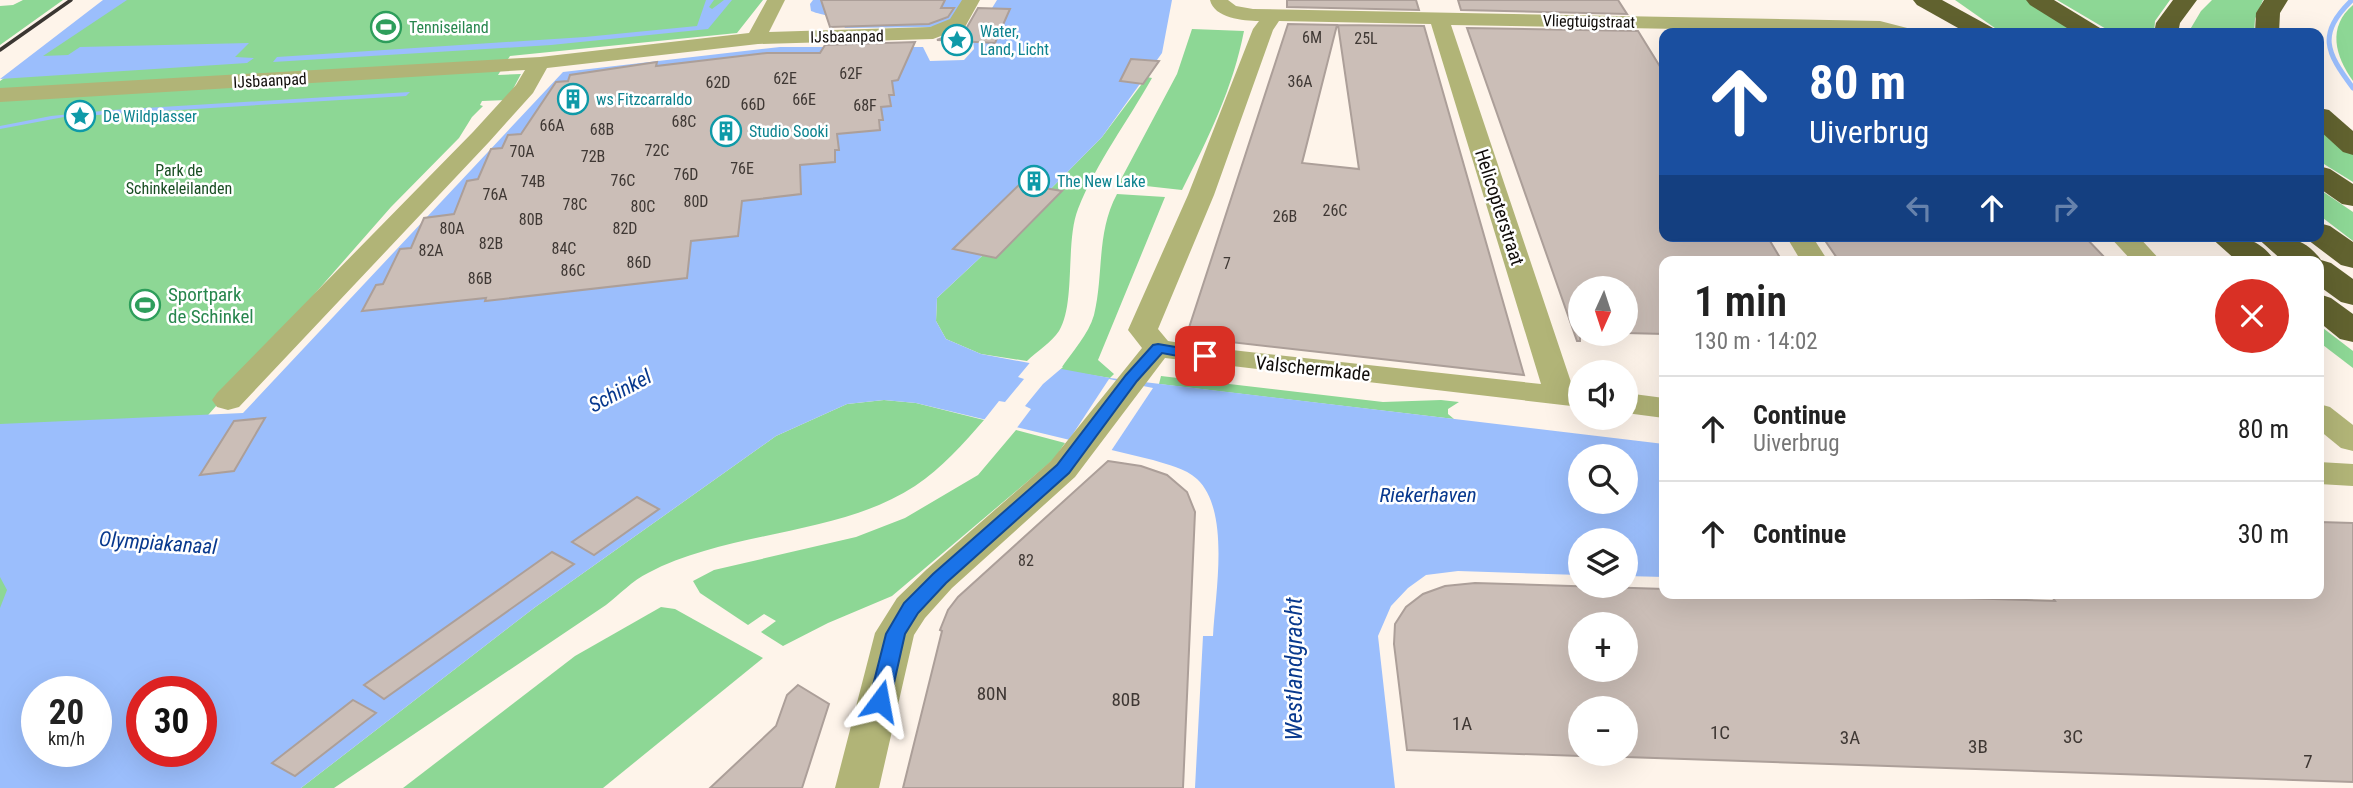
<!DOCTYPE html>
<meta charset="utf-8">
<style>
body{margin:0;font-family:"Roboto Condensed",sans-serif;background:#f2f2f2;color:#222;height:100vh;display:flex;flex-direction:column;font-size:26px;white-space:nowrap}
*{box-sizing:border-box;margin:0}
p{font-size:23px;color:#767676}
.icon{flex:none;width:38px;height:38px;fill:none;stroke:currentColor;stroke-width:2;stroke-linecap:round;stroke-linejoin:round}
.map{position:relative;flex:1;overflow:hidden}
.sheet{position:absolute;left:1659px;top:256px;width:665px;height:343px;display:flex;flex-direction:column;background:#fff;border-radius:14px;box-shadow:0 7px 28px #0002}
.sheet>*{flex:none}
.top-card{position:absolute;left:1659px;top:28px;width:665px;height:214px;border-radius:14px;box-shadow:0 7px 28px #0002;background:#1a4fa0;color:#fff;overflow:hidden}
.needle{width:46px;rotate:183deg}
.buttons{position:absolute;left:1568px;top:276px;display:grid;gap:14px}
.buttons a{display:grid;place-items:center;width:70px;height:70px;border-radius:50%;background:#fff;box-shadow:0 7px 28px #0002;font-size:35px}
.speed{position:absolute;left:21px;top:676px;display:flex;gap:14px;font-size:35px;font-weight:700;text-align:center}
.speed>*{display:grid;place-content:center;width:91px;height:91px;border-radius:50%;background:#fff;box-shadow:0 7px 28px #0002;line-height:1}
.speed small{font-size:18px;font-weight:400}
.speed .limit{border:10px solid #d22;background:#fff;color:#111}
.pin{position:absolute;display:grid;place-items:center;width:60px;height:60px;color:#fff;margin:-30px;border-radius:14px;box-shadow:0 4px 10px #0006}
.me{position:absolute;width:77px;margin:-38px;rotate:13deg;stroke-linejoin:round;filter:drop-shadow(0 0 5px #0008)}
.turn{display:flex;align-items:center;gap:24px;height:147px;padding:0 35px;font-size:32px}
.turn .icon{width:91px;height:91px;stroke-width:2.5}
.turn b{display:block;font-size:49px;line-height:60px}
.lanes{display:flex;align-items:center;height:66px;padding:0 35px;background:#0003;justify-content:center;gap:35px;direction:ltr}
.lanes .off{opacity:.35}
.round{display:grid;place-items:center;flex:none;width:74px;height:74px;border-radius:37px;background:#f2f2f2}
.head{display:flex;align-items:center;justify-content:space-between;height:119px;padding:0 35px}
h1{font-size:42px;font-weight:600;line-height:52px}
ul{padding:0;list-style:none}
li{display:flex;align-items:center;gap:21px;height:105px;padding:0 35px;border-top:2px solid #e0e0e0}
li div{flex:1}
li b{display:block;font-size:26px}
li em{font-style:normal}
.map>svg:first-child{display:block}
.green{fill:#8dd795}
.water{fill:#9bbefc;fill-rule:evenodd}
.pier{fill:#fef4ea}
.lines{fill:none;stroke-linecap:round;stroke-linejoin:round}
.stream{stroke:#9bbefc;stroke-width:5}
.building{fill:#cbbeb7;stroke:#ac9f99;stroke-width:2;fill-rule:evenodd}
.minor{fill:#b1b477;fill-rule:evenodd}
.motorway{fill:#61622f;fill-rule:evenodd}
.rail{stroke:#3b3632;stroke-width:3.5}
.route{fill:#1a73e8;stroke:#114b97;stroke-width:2}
.labels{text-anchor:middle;stroke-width:5;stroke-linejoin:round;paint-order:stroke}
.far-street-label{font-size:16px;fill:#100c09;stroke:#fff}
.far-leisure-label{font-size:16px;fill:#27864d;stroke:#fff;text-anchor:start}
.far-culture-label{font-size:16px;fill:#0d838f;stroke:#fff;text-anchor:start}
.number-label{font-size:16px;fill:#3f3834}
.far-park-label{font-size:16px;fill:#184d22;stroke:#fff}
.street-label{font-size:19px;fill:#100c09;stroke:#fff}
.leisure-label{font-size:19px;fill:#27864d;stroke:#fff;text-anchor:start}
.near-number-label{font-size:19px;fill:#3f3834}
.water-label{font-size:21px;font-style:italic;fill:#08398e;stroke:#fff}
.near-water-label{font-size:24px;font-style:italic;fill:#08398e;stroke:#fff}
</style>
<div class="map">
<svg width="2353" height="788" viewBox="0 0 2353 788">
<rect width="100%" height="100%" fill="#fef4ea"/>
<g class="green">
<path d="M23 0H63L0 45V6L13 5Z"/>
<path d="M114 0H763L737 33 510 56 498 75 521 74 507 100 482 101 480 105 483 106 472 117 459 138 391 207 79 562 0 619V81Z"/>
<path d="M1955 0H2027L2080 33H2002Z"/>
<path d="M2057 0H2170L2155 21 2154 33H2113Z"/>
<path d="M2212 0H2263L2255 19 2254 33H2188L2201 11Z"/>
<path d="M2353 5V81C2335 56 2327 27 2353 5Z"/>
<path d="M1192 29 1244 31C1233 88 1208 139 1182 190L1119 183 1177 74Z"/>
<path d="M1147 77 1152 78C1128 121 1096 163 1078 209 1065 242 1076 303 1059 331 1052 342 1036 352 1027 361L981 354 946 339 936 321 937 298 1014 226 1102 137Z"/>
<path d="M2319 124 2353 153V182L2319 161Z"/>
<path d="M2319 189 2353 212V241L2319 215Z"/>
<path d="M1117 194 1165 197 1098 360 1114 374 1110 378 1060 370C1071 353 1089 334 1094 315 1104 274 1096 233 1117 194Z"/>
<path d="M2319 325 2353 351V368L2319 342Z"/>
<path d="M1161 376 1383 402 1441 400 1459 402 1448 409V414L1454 419 1159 384Z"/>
<path d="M884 400 916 403 984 420C963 444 942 468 915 486 839 536 730 530 648 573 633 580 619 595 606 605L334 788H301L534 608 776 436 847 404Z"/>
<path d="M1016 430 1065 443 1054 459 892 596 828 623 783 646 761 632 776 621 764 614 748 625 700 593 693 581 714 570 856 537 905 518 978 475Z"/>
<path d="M661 607 675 609 763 658 603 788H403L575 656Z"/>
</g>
<g class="water">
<path d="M103 0H127L43 56 68 55 80 47 249 43 235 57 254 58 247 63 0 79Z"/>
<path d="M706 0H714L709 7 712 9 724 0H732L708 29 551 45 273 62 277 57 585 37 697 26Z"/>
<path d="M813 0H966L949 24 930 27 845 28C839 15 823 16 811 11L810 4Z"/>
<path d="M997 0H1172L1162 53 1102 137 1014 226 937 298 936 321 946 339 981 354 1110 378 1664 444V577L1626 576V541H1580V575L1458 571 1426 575 1408 588 1391 606 1378 636 1395 788H1195L1203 636H1213C1215 594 1231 511 1197 479 1185 468 1168 465 1153 460L916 403 884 400 847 404 776 436 534 608 301 788H0V608L7 590 0 577V424L243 413 563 72 780 47H923L930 61 964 60 974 49 973 39ZM1580 457H1626V502H1580ZM37 691H96V751H37ZM142 691H201V751H142Z"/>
<path d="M410 92 406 96 64 117 0 129V126L51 116 112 110Z"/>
</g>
<g class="pier">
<path d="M1033 359 1063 367 1043 384 1025 406 1031 409 1016 429 984 420 999 401 1005 402 1024 379 1018 377Z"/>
<path d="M1109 379 1153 388 1111 451 1069 440Z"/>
</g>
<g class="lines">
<path class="stream" d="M2352 0C2317 34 2326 52 2353 88"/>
</g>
<g class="building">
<path d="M821 0H945L941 8H954L948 17 929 24 830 27Z"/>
<path d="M1287 0H1416L1419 10 1287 7Z"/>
<path d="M1458 0H1618L1627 14 1461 10Z"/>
<path d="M978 8 1010 9 995 43 937 40 966 29Z"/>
<path d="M1288 24 1337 25 1302 163 1359 169 1338 25 1424 26 1524 375 1186 337Z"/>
<path d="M1467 28 1638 31 1664 73V236H1767L1782 261H1664V334L1626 333V289H1580V341H1577Z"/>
<path d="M915 42 898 80 892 81 894 95H889L891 106 881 107 883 120H879L880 130 837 134 839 150H835V162L800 165 801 194 742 201 738 236 691 241 687 278 485 301 486 298 362 311 376 285 383 284 400 249 411 248 424 218 454 214 467 181 478 179 491 149 502 148 508 135 521 134 556 82 568 81 570 75 657 62 656 66 767 53H820L825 45Z"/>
<path d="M1131 59 1159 61 1143 84 1120 81Z"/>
<path d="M1020 184 1062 191 996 258 953 249Z"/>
<path d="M1822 236H2084L2108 261H1839Z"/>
<path d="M265 418 234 471 200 475 234 421Z"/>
<path d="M1108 461 1141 466 1167 475 1187 492 1195 512 1183 788H903L942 631 940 630 948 610 958 597Z"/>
<path d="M637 497 659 509 594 555 572 542Z"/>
<path d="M2319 522 2353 523V782L1626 757V709H1580V756L1407 750 1394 644 1395 624 1406 607 1423 594 1445 586 1475 583 1664 589V593H1799L2055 601 2050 594 2319 593ZM1580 625H1626V670H1580Z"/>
<path d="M552 552 574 564 384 699 364 685Z"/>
<path d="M798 685 829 704 802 788H710L776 726 787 695Z"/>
<path d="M353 700 376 713 295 776 272 763Z"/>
</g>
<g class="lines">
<g class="minor">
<path d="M767 0H785L769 32 930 27 950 19 962 0H980L965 27 933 39 758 44 547 68 533 93 489 142 239 407 228 410 217 407 212 400 217 393 473 132 516 85 525 70 0 102V88L540 57 749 33Z"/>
<path d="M1210 0H1228L1236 6 1253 9 1880 21 1911 29 1914 33 1451 25 1573 388 1580 389V407L1165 358 1075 477 952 588 925 618 914 635 879 788H835L875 633 897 598 926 570 1051 461 1142 348 1128 330 1188 195 1253 29 1259 21C1243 21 1214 18 1210 0ZM1279 21 1431 24 1541 384 1205 347 1168 341 1158 329 1214 195 1273 30Z"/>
<path d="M1786 236H1812L1828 261H1801Z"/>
<path d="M2109 236H2138L2161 261H2132Z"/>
<path d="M1626 393 1664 398V418L1626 413Z"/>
<path d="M2319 404 2330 407 2353 425V451L2341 448 2319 430Z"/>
<path d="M2319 462 2353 464V486L2319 484Z"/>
</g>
<g class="motorway">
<path d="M1913 0H1942L1993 28 1996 33H1967L1917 5Z"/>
<path d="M2026 0H2054L2100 28 2103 33H2075L2030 5Z"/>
<path d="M2173 0H2197L2180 23 2178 33H2154L2156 23Z"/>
<path d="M2264 0H2288L2280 13 2279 33H2255L2256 13Z"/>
<path d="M2319 108 2329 110 2353 131V155L2343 152 2319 130Z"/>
<path d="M2319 166 2330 169 2353 184V206L2342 204 2319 188Z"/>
<path d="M2319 223 2330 226 2353 242V268L2341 265 2308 240 2305 236H2319Z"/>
<path d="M2209 236C2237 236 2257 235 2275 261H2237Z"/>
<path d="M2255 236C2283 236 2303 235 2321 260L2331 263 2353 279V305L2341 302 2319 286V261H2283Z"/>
<path d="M2319 294 2331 298 2353 314V342L2340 339 2319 322Z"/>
</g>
<path class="rail" d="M0 50 71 0"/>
</g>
<path class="route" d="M1158 344 1205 352 1213 356 1205 361 1162 353 1137 381 1069 473 946 583 918 613 905 634 890 701 887 707 880 709 873 707 869 701 886 634 904 603 933 574 1057 465 1126 375 1153 345Z"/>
<defs>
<g id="stadium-ring" transform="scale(1.575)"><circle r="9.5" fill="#fff" stroke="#2e9e5b" stroke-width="1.5"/><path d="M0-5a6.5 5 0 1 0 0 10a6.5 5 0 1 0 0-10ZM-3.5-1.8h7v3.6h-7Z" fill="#2e9e5b"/></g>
<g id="sight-ring" transform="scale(1.575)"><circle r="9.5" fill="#fff" stroke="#0f9aa8" stroke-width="1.5"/><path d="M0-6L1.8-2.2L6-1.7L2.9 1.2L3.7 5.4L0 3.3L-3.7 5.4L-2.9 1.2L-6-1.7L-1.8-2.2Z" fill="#0f9aa8"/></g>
<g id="building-ring" transform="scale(1.575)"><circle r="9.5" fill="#fff" stroke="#0f9aa8" stroke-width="1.5"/><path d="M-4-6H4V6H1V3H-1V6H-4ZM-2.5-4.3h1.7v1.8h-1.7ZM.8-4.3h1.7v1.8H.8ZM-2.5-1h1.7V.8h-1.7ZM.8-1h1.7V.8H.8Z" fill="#0f9aa8"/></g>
</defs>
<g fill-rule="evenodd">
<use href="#stadium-ring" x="386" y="27"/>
<use href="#sight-ring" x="957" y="40"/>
<use href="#building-ring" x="573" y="99"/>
<use href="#sight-ring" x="80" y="116"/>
<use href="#building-ring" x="726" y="131"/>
<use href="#building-ring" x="1034" y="181"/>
<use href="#stadium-ring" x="145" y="305"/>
</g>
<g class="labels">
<g class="far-street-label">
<text transform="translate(1589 21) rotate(1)" y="6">Vliegtuigstraat</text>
<text transform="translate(847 36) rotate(-1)" y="6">IJsbaanpad</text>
<text transform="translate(270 80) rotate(-3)" y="6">IJsbaanpad</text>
</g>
<g class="far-leisure-label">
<text x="409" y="33">Tenniseiland</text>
</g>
<g class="far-culture-label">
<text x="980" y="37">Water,<tspan x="980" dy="18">Land, Licht</tspan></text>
<text x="596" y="105">ws Fitzcarraldo</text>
<text x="103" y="122">De Wildplasser</text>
<text x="749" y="137">Studio Sooki</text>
<text x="1057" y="187">The New Lake</text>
</g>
<g class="number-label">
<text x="1312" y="43">6M</text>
<text x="1366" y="44">25L</text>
<text x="851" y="79">62F</text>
<text x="785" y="84">62E</text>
<text x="1300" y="87">36A</text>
<text x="718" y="88">62D</text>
<text x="804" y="105">66E</text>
<text x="753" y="110">66D</text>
<text x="865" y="111">68F</text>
<text x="684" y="127">68C</text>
<text x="552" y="131">66A</text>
<text x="602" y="135">68B</text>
<text x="657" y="156">72C</text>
<text x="522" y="157">70A</text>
<text x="593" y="162">72B</text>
<text x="742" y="174">76E</text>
<text x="686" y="180">76D</text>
<text x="623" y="186">76C</text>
<text x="533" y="187">74B</text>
<text x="495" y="200">76A</text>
<text x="696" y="207">80D</text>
<text x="575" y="210">78C</text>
<text x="643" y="212">80C</text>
<text x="1335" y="216">26C</text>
<text x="1285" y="222">26B</text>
<text x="531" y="225">80B</text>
<text x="452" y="234">80A</text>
<text x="625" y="234">82D</text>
<text x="491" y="249">82B</text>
<text x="564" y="254">84C</text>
<text x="431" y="256">82A</text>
<text x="639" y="268">86D</text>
<text x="1227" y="269">7</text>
<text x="573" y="276">86C</text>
<text x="480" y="284">86B</text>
<text x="1026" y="566">82</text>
</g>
<g class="far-park-label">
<text x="179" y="176">Park de<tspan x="179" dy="18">Schinkeleilanden</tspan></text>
</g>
<g class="street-label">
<text transform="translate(1500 207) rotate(72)" y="7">Helicopterstraat</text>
<text transform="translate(1313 368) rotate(6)" y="7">Valschermkade</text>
</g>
<g class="leisure-label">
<text x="168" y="301">Sportpark<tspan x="168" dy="22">de Schinkel</tspan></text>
</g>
<g class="near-number-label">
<text x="992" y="700">80N</text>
<text x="1126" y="706">80B</text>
<text x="1462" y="730">1A</text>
<text x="1720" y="739">1C</text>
<text x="2073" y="743">3C</text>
<text x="1850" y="744">3A</text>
<text x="1978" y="753">3B</text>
<text x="2308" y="768">7</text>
</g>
<g class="water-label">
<text transform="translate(620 391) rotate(-28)" y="7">Schinkel</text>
<text x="1428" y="502">Riekerhaven</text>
<text transform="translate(158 543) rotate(4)" y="7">Olympiakanaal</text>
</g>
<g class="near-water-label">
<text transform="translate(1294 669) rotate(-90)" y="8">Westlandgracht</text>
</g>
</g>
</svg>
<div class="buttons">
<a><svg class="needle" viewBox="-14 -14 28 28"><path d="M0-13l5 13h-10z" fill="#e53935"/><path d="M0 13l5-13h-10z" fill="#767676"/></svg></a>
<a><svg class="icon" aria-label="sound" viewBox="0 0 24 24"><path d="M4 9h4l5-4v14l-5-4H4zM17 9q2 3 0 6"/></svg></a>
<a><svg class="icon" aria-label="search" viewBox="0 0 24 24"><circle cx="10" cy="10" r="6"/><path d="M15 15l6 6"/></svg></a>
<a><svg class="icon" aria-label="layers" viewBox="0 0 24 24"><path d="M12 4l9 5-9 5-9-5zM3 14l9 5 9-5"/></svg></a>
<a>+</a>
<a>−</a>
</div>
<div class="speed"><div>20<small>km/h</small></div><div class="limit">30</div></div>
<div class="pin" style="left:1205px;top:356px;background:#d93025"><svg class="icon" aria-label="arrive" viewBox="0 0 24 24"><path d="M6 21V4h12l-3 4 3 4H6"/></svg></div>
<svg class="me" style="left:880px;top:701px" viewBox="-20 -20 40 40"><path d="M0-17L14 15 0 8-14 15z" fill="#1a73e8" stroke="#fff" stroke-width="4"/></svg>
<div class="top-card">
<div class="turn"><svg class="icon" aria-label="ahead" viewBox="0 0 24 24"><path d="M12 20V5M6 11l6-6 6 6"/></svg><div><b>80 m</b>Uiverbrug</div></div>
<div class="lanes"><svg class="icon off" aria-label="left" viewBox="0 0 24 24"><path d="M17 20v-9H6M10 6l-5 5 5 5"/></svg><svg class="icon" aria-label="ahead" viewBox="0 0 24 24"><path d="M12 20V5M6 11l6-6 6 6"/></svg><svg class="icon off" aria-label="right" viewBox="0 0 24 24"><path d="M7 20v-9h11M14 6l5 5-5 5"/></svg></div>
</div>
<section class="sheet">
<div class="head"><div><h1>1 min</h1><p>130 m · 14:02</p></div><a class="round" style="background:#d93025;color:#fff"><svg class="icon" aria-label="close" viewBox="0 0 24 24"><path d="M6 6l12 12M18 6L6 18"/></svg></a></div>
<ul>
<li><svg class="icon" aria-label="ahead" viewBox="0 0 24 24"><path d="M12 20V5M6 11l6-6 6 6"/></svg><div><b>Continue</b><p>Uiverbrug</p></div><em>80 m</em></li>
<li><svg class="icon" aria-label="ahead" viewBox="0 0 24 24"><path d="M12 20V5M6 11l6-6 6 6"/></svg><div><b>Continue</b></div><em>30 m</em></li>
</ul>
</section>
</div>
